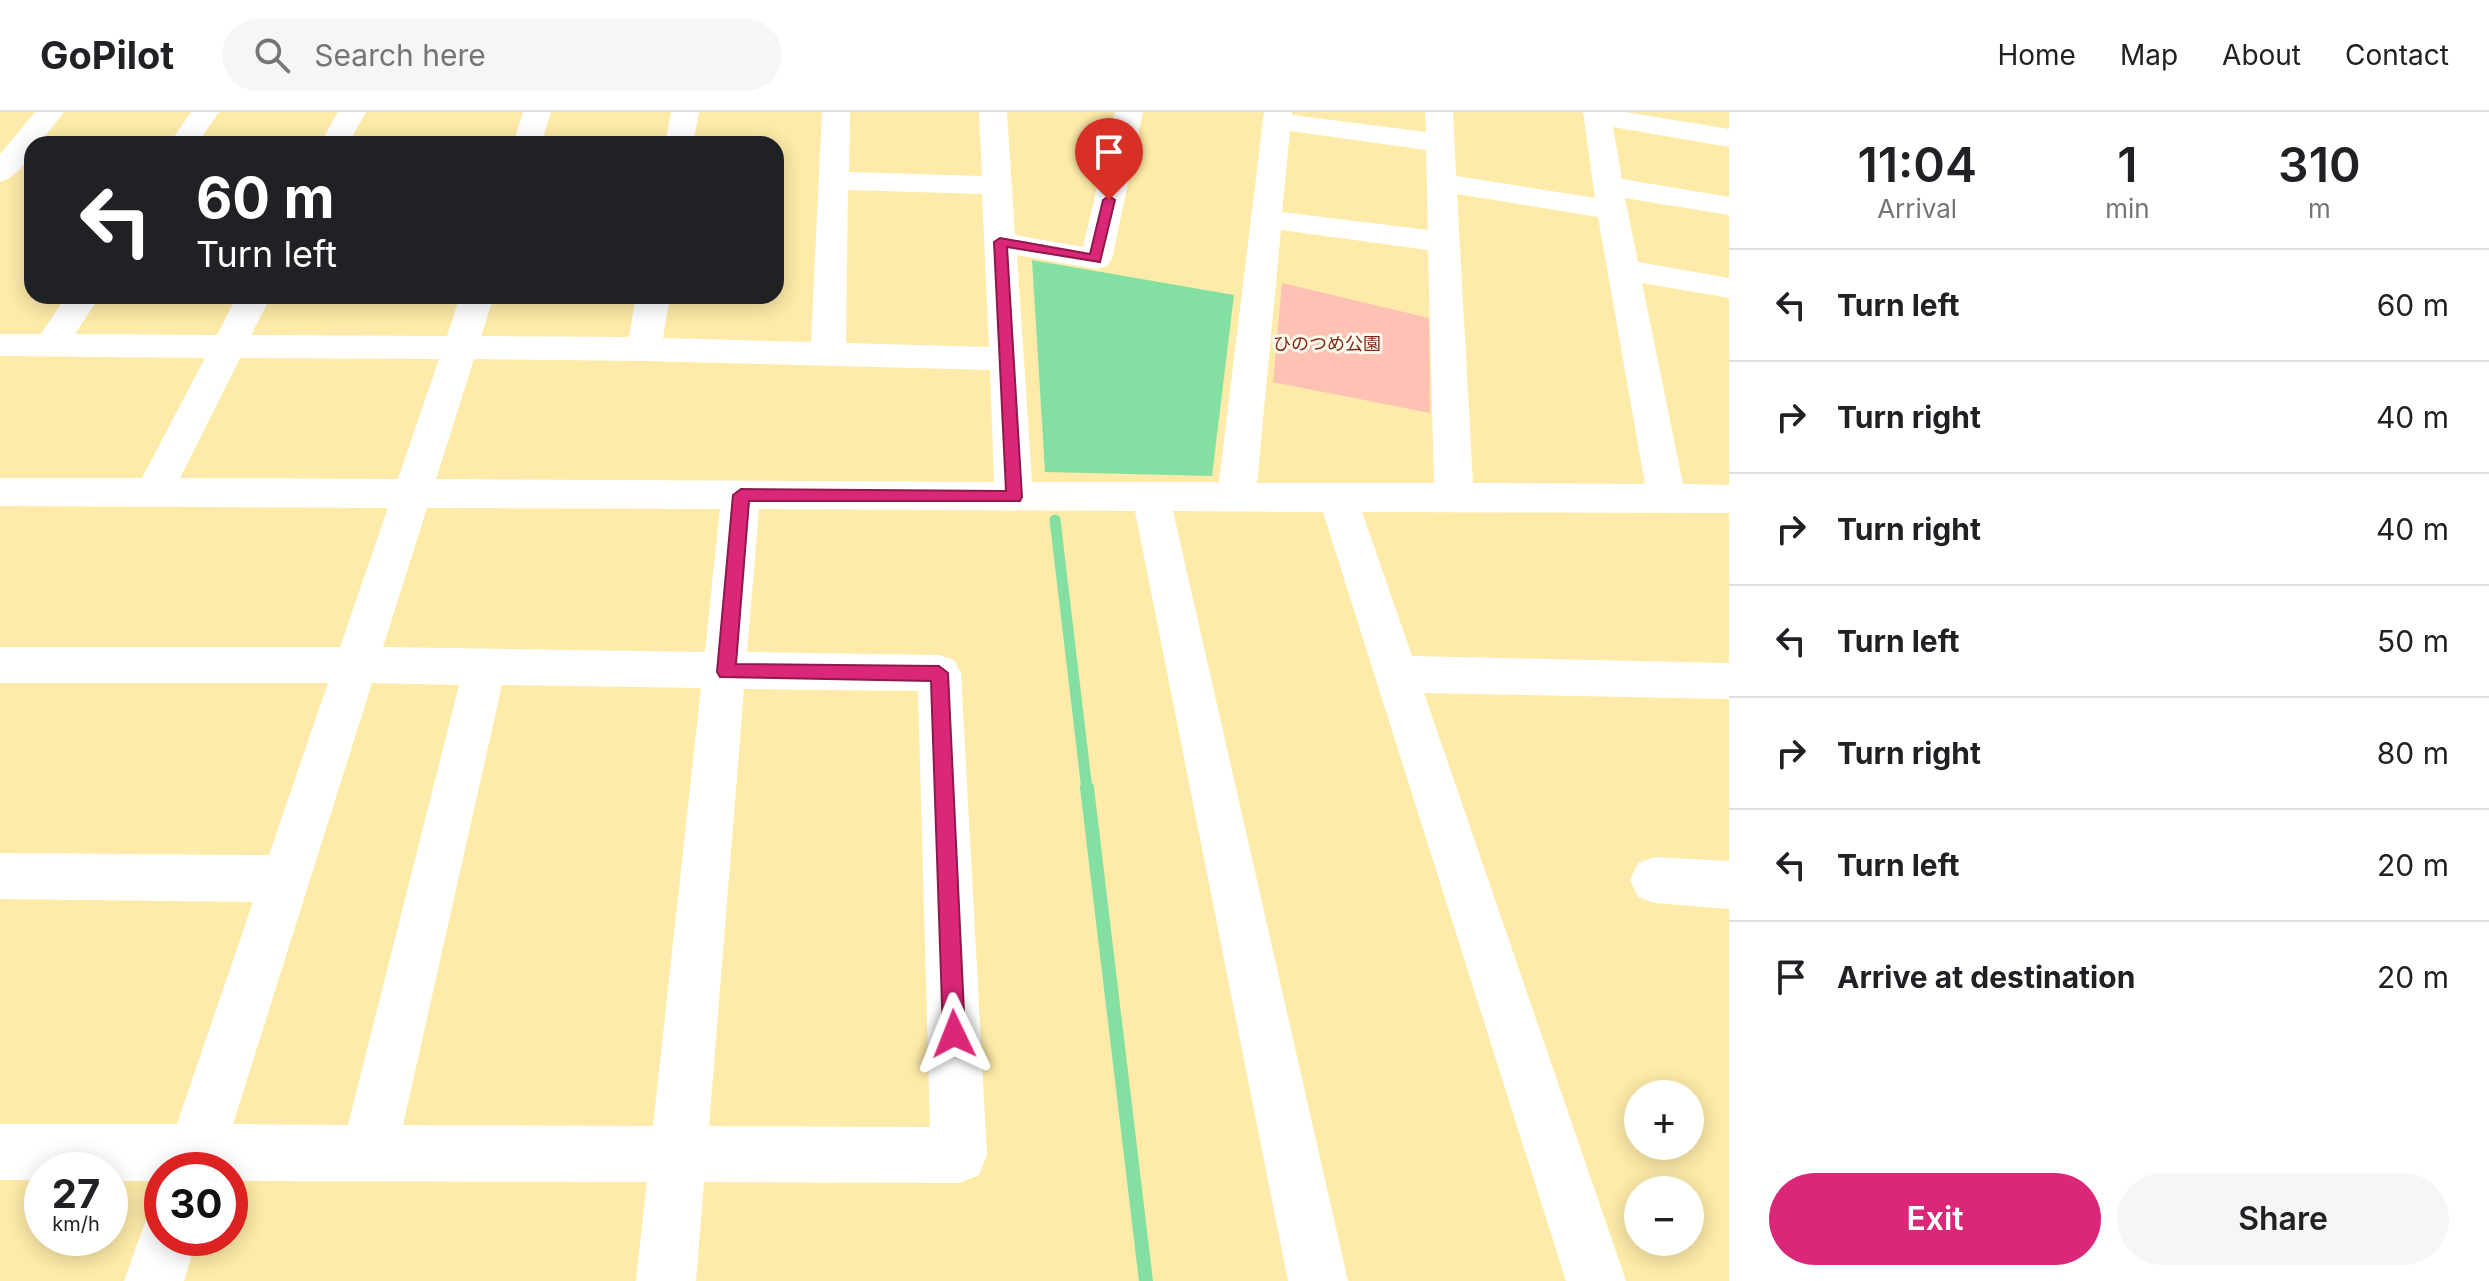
<!DOCTYPE html>
<meta charset="utf-8">
<style>
body{margin:0;font-family:Inter,"Noto Sans JP",sans-serif;background:#f6f6f6;color:#202124;height:100vh;display:flex;flex-direction:column;font-size:30px;white-space:nowrap}
*{box-sizing:border-box;margin:0}
p{font-size:26px;color:#757577}
.icon{flex:none;width:44px;height:44px;fill:none;stroke:currentColor;stroke-width:2;stroke-linecap:round;stroke-linejoin:round}
.map{position:relative;flex:1;overflow:hidden}
.panel{display:flex;flex-direction:column;background:#fff;width:760px}
.panel>*{flex:none}
.hud{position:absolute;left:24px;top:24px;width:760px;height:168px;border-radius:24px;box-shadow:0 4px 20px #0003;background:#202124;color:#fff;overflow:hidden}
.controls{position:absolute;left:1624px;top:968px;display:grid;gap:16px}
.controls a{display:grid;place-items:center;width:80px;height:80px;border-radius:50%;background:#fff;box-shadow:0 4px 20px #0003;font-size:40px}
.speed{position:absolute;left:24px;top:1040px;display:flex;gap:16px;font-size:40px;font-weight:700;text-align:center}
.speed>*{display:grid;place-content:center;width:104px;height:104px;border-radius:50%;background:#fff;box-shadow:0 4px 20px #0003;line-height:1}
.speed small{font-size:20px;font-weight:400}
.speed .limit{border:12px solid #d22;background:#fff;color:#111}
.pin{position:absolute;display:grid;place-items:center;width:68px;height:68px;color:#fff;margin:-82px -34px;border-radius:50% 50% 50% 0;rotate:-45deg;box-shadow:0 0 8px #0007}
.pin .icon{rotate:45deg}
.me{position:absolute;width:88px;margin:-44px;rotate:358deg;stroke-linejoin:round;filter:drop-shadow(0 0 6px #0008)}
.turn{display:flex;align-items:center;gap:28px;height:168px;padding:0 40px;font-size:36px}
.turn .icon{width:104px;height:104px;stroke-width:2.5}
.turn b{display:block;font-size:56px;line-height:68px}
.eta{display:flex;justify-content:space-evenly;align-items:center;height:136px;text-align:center}
.eta b{font-size:48px;font-weight:600;line-height:56px}
.action{display:flex;gap:16px;margin-top:auto;padding:16px 40px}
.action a{flex:1;height:92px;border-radius:48px;background:#db2777;color:#fff;font-size:32px;font-weight:600;line-height:92px;text-align:center}
.action a+a{background:#f6f6f6;color:#202124}
ul{padding:0;list-style:none}
li{display:flex;align-items:center;gap:24px;height:112px;padding:0 40px;border-top:2px solid #e0e0e0}
li div{flex:1}
li b{display:block;font-size:30px}
li em{font-style:normal}
header{display:flex;align-items:center;gap:48px;box-sizing:border-box;height:112px;padding:0 40px;background:#fff;border-bottom:2px solid #e0e0e0}
header strong{font-size:38px}
nav{display:flex;gap:44px;margin-inline-start:auto;font-size:28px}
.search{width:560px;height:72px;background:#f6f6f6;display:flex;align-items:center;gap:20px;box-sizing:border-box;padding:0 28px;border-radius:44px;color:#757577;font-size:30px}
main{display:flex;flex:1;min-height:0}
.map>svg:first-child{display:block}
.green{fill:#fec1b3}
.water{fill:#84e0a2}
.lines{fill:none;stroke-linecap:round;stroke-linejoin:round}
.stream-far1{stroke:#84e0a2;stroke-width:11}
.stream{stroke:#84e0a2;stroke-width:14}
.minor{fill:#fff;fill-rule:evenodd}
.route{fill:#db2777;stroke:#8e194d;stroke-width:2}
.labels{text-anchor:middle;stroke-width:6;stroke-linejoin:round;paint-order:stroke}
.far-park-label{font-size:18px;fill:#7f2817;stroke:#fcf8ec}
</style>
<header>
<strong>GoPilot</strong>
<div class="search"><svg class="icon" aria-label="search" viewBox="0 0 24 24"><circle cx="10" cy="10" r="6"/><path d="M15 15l6 6"/></svg>Search here</div>
<nav><a>Home</a><a>Map</a><a>About</a><a>Contact</a></nav>
</header>
<main>
<div class="map">
<svg width="1729" height="1169" viewBox="0 0 1729 1169">
<rect width="100%" height="100%" fill="#feeba9"/>
<path class="green" d="M1282 171 1429 206 1430 301 1273 270Z"/>
<path class="water" d="M1032 148 1234 183 1212 364 1045 360Z"/>
<g class="lines">
<path class="stream-far1" d="M1055 408 1087 678"/>
<path class="stream" d="M1087 676 1146 1169"/>
<g class="minor">
<path d="M35 0H64L39 32H32C32 48 15 66 0 70V42Z"/>
<path d="M191 0H219L197 32H169Z"/>
<path d="M338 0H366L348 32H320Z"/>
<path d="M523 0H551L541 32H513Z"/>
<path d="M671 0H699L693 32H665Z"/>
<path d="M822 0H850L849 60 982 64 979 0H1007L1015 123 1083 135 1115 0H1143L1112 147 1107 154 1096 157 1017 143 1032 370H1219L1264 0H1292V3L1426 20 1425 0H1453L1456 64 1595 86 1583 0H1625L1729 17V35L1613 15 1622 67 1729 85V103L1625 86 1638 150 1729 166V186L1642 171 1683 372 1729 373V401L1362 400 1412 544 1729 551V587L1424 581 1626 1169H1566L1323 400 1173 399 1348 1169H1288L1135 399 759 397 747 540 939 543 954 548 961 561 987 1043 979 1063 959 1071 704 1070 696 1169H636L647 1070 230 1069V1058H162V1069H110V1058H42V1068H0V1012H177L253 790 0 787V741L269 743 328 571H0V535H340L388 396 0 394V366H142L205 246 0 244V222H41L66 184H100L75 222 217 223 237 184H271L251 223 447 224 460 184H494L481 224 629 225 636 184H670L663 226 811 230ZM1290 19 1426 38 1428 118 1282 100ZM848 78 982 82 989 235 846 231ZM1457 82 1598 105 1645 372 1473 371ZM1281 118 1428 138 1434 371H1257ZM240 246 439 247 398 367 180 366ZM474 247 644 249 990 258 994 370 436 367ZM427 396 720 397 705 540 383 535ZM372 571 459 573 348 1013 233 1012ZM502 573 701 576 653 1014 403 1013ZM744 577 918 579 930 1015 709 1014Z"/>
<path d="M1655 745 1729 749V797L1655 791 1638 785 1630 768 1638 751Z"/>
<path d="M162 1099V1126H197L184 1169H124L147 1105Z"/>
</g>
</g>
<path class="route" d="M1109 84 1115 88 1100 150 1007 135 1022 385 1020 389H749L736 552 939 554 948 561 965 922 962 930 954 933 946 930 943 922 931 569 720 565 717 560 733 383 741 377 1006 379 994 130 1000 126 1090 142 1103 88Z"/>
<g class="labels">
<g class="far-park-label">
<text x="1327" y="238">ひのつめ公園</text>
</g>
</g>
</svg>
<div class="controls">
<a>+</a>
<a>−</a>
</div>
<div class="speed"><div>27<small>km/h</small></div><div class="limit">30</div></div>
<div class="pin" style="left:1109px;top:88px;background:#d93025"><svg class="icon" aria-label="arrive" viewBox="0 0 24 24"><path d="M6 21V4h12l-3 4 3 4H6"/></svg></div>
<svg class="me" style="left:954px;top:922px" viewBox="-20 -20 40 40"><path d="M0-17L14 15 0 8-14 15z" fill="#db2777" stroke="#fff" stroke-width="4"/></svg>
<div class="hud">
<div class="turn"><svg class="icon" aria-label="left" viewBox="0 0 24 24"><path d="M17 20v-9H6M10 6l-5 5 5 5"/></svg><div><b>60 m</b>Turn left</div></div>
</div>
</div>
<section class="panel">
<div class="eta">
<div><b>11:04</b><p>Arrival</p></div>
<div><b>1</b><p>min</p></div>
<div><b>310</b><p>m</p></div>
</div>
<ul>
<li><svg class="icon" aria-label="left" viewBox="0 0 24 24"><path d="M17 20v-9H6M10 6l-5 5 5 5"/></svg><div><b>Turn left</b></div><em>60 m</em></li>
<li><svg class="icon" aria-label="right" viewBox="0 0 24 24"><path d="M7 20v-9h11M14 6l5 5-5 5"/></svg><div><b>Turn right</b></div><em>40 m</em></li>
<li><svg class="icon" aria-label="right" viewBox="0 0 24 24"><path d="M7 20v-9h11M14 6l5 5-5 5"/></svg><div><b>Turn right</b></div><em>40 m</em></li>
<li><svg class="icon" aria-label="left" viewBox="0 0 24 24"><path d="M17 20v-9H6M10 6l-5 5 5 5"/></svg><div><b>Turn left</b></div><em>50 m</em></li>
<li><svg class="icon" aria-label="right" viewBox="0 0 24 24"><path d="M7 20v-9h11M14 6l5 5-5 5"/></svg><div><b>Turn right</b></div><em>80 m</em></li>
<li><svg class="icon" aria-label="left" viewBox="0 0 24 24"><path d="M17 20v-9H6M10 6l-5 5 5 5"/></svg><div><b>Turn left</b></div><em>20 m</em></li>
<li><svg class="icon" aria-label="arrive" viewBox="0 0 24 24"><path d="M6 21V4h12l-3 4 3 4H6"/></svg><div><b>Arrive at destination</b></div><em>20 m</em></li>
</ul>
<div class="action"><a>Exit</a><a>Share</a></div>
</section>
</main>
